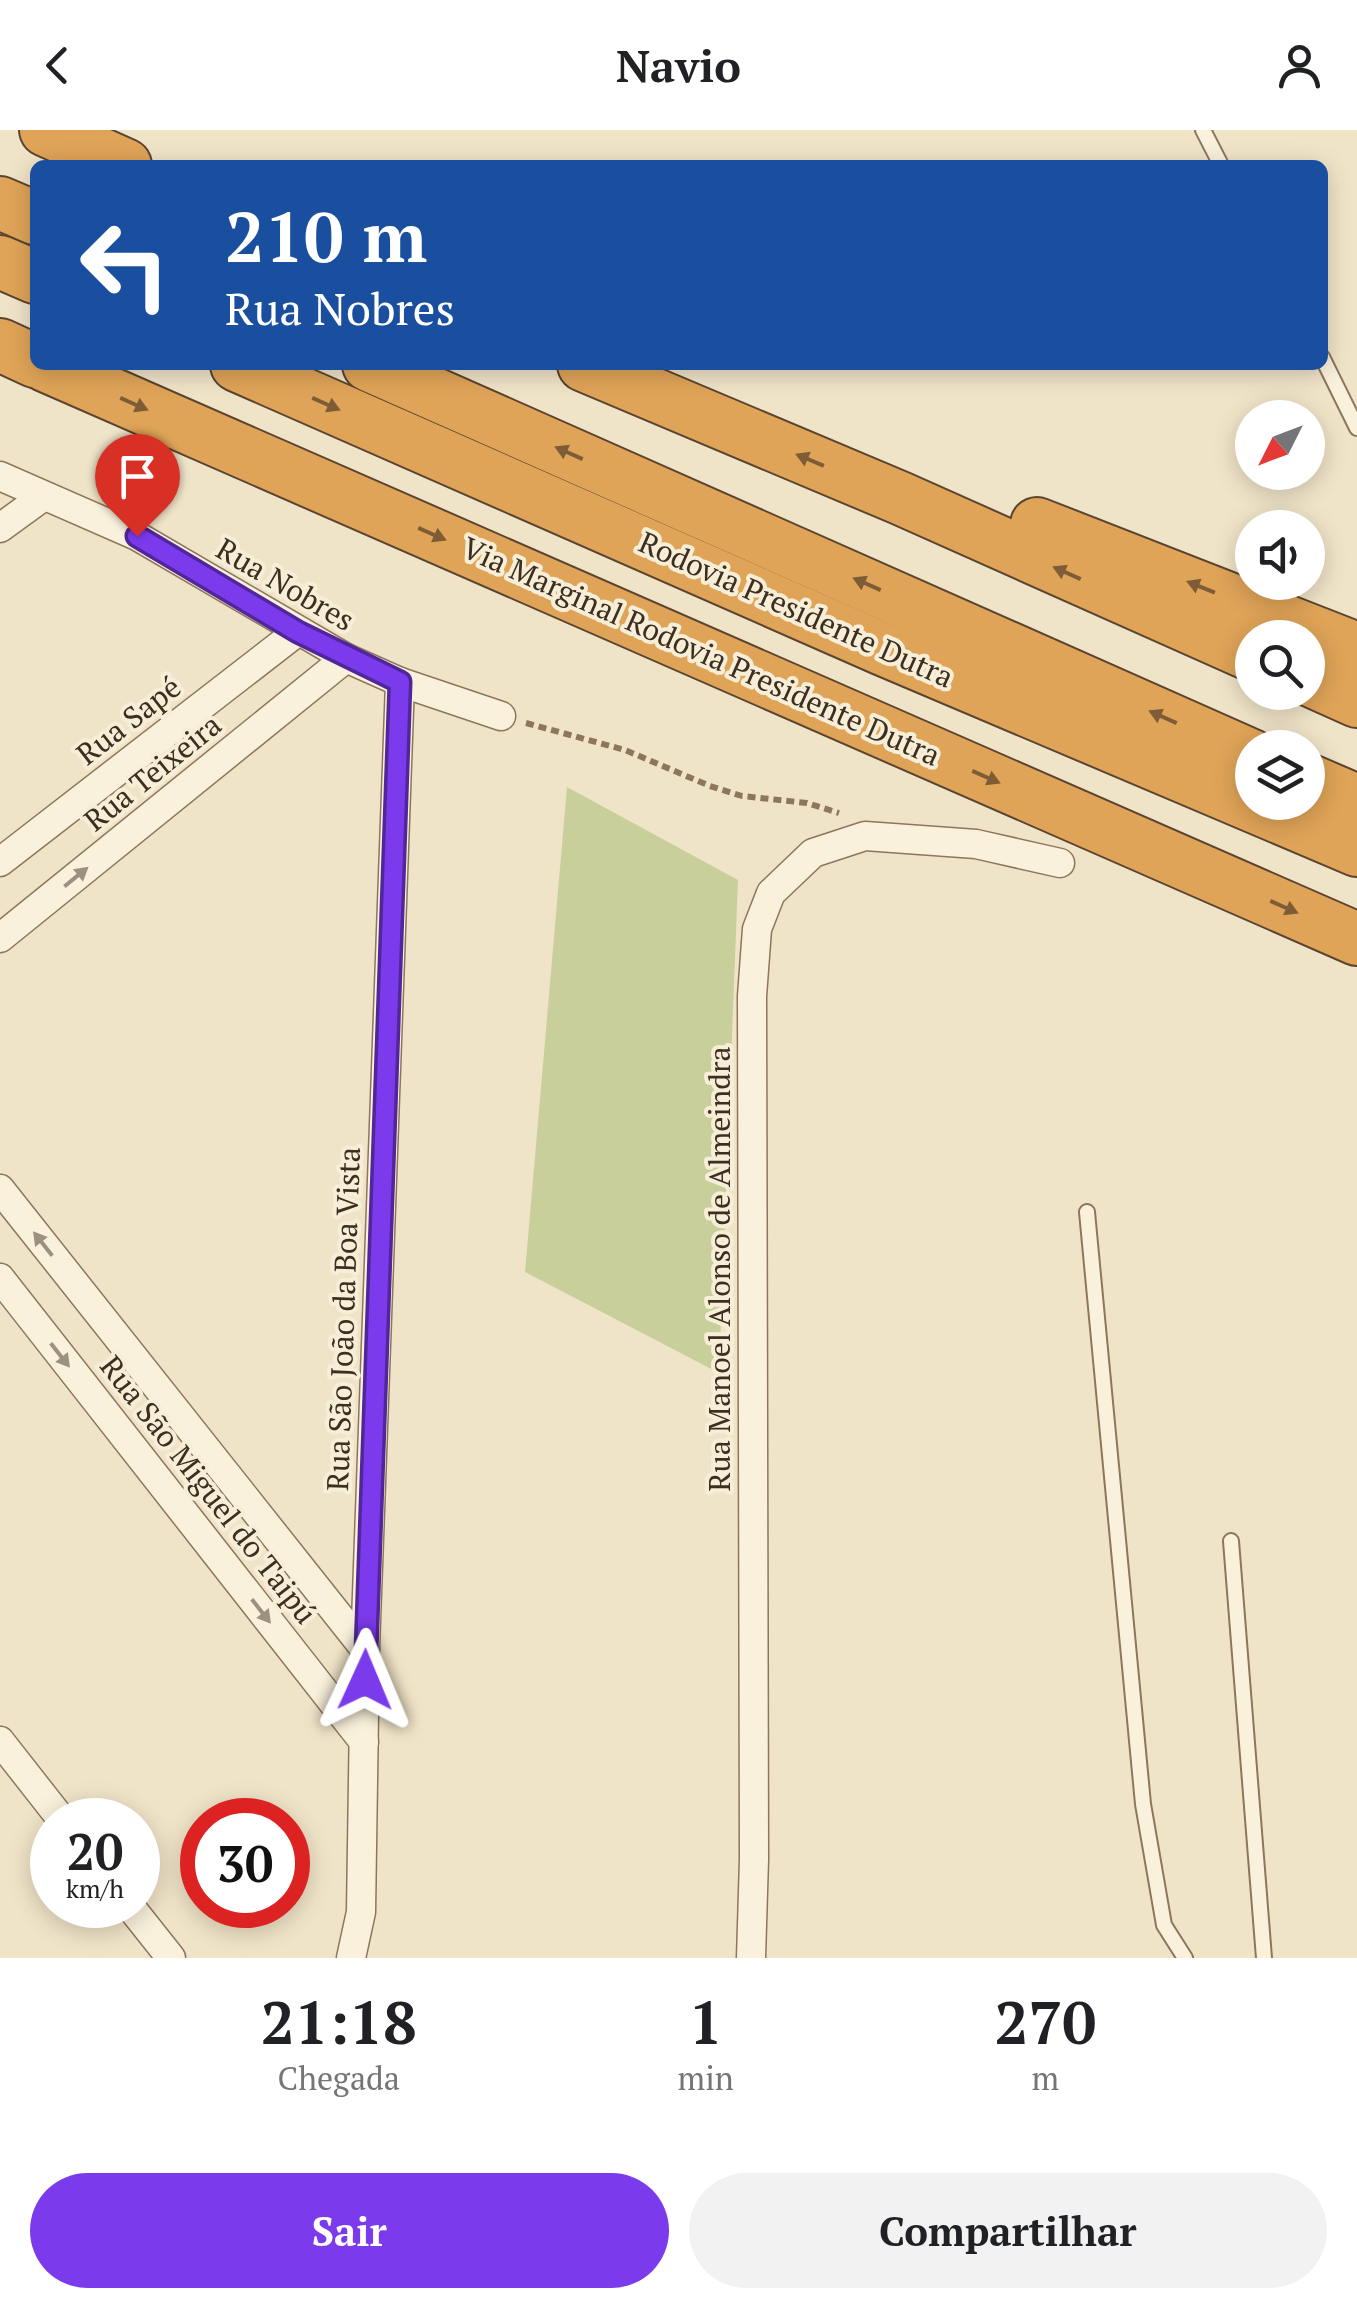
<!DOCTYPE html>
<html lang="pt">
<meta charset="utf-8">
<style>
body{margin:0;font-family:"PT Serif",serif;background:#f2f2f2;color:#202124;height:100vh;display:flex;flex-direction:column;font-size:38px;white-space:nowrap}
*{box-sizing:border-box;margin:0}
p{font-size:32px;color:#757577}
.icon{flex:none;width:55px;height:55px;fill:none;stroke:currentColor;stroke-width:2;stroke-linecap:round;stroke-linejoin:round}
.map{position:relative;height:1828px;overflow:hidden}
.drawer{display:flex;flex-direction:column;background:#fff;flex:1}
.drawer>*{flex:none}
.banner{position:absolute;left:30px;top:30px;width:1298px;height:210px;border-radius:15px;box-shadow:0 5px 25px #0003;background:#1a4fa0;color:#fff;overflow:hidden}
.needle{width:65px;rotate:228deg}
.buttons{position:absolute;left:1235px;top:270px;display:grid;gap:20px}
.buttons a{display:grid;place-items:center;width:90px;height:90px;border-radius:50%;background:#fff;box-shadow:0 5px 25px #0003;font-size:50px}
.speed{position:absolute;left:30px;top:1668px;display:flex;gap:20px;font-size:50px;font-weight:700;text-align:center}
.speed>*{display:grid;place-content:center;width:130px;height:130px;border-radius:50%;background:#fff;box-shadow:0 5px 25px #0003;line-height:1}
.speed small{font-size:25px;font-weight:400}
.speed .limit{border:15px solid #d22;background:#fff;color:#111}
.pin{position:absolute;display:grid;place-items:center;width:85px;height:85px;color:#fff;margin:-102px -42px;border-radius:50% 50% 50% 0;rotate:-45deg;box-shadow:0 0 10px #0007}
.pin .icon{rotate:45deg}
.me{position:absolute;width:110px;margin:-55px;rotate:1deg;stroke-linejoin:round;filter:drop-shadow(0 0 8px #0008)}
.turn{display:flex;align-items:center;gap:35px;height:210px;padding:0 30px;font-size:45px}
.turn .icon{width:130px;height:130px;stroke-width:2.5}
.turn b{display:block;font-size:70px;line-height:85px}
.eta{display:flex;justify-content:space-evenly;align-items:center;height:170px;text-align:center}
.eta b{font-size:60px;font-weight:700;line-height:70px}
.primary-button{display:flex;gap:20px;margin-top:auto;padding:20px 30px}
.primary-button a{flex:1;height:115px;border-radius:60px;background:#7c3aed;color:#fff;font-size:40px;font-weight:700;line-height:115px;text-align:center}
.primary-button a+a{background:#f2f2f2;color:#202124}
header{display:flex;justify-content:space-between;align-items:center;height:130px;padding:0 30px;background:#fff;font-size:45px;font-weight:700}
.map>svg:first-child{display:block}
.green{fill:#c9cf9b}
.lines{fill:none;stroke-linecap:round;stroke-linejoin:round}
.lane-casing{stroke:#8d765c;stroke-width:18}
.street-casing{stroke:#8d765c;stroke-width:31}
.highway-casing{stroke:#5b4430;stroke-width:56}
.path{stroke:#8d765c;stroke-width:6;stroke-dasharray:8 5;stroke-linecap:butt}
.lane{stroke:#faf1dc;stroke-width:14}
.street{stroke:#faf1dc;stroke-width:28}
.highway{stroke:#e0a458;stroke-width:52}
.oneway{fill:#7e5d36}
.oneway2{fill:#9c907e}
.route-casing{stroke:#51269a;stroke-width:25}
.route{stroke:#7c3aed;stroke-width:18}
.labels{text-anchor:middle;stroke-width:8;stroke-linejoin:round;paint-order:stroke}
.street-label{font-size:30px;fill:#3d2e20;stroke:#f7eed8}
</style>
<header><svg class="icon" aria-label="back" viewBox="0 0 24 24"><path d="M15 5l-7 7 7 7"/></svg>Navio<svg class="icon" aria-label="person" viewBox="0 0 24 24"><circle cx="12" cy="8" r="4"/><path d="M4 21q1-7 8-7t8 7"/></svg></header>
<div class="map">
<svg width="1357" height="1828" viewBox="0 0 1357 1828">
<rect width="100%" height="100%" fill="#f0e4c8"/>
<path class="green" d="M567 657 738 750 719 1243 525 1142Z"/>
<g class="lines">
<g class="lane-casing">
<g id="lane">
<path d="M1203 0 1221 35"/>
<path d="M1322 227 1357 298"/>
<path d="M1087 1082 1143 1674 1164 1795 1185 1828"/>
<path d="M1231 1411 1264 1828"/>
</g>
</g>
<g class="street-casing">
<g id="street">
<path d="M0 346 137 406 346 528 400 552 501 586"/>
<path d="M0 398 44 366"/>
<path d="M0 732 297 502"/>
<path d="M0 808 346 528"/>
<path d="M0 1059 365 1519"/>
<path d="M0 1148 364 1612"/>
<path d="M0 1611 62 1690"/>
<path d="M129 1775 171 1828"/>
<path d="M351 1828 361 1782 365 1519 400 552"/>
<path d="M751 1828 754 1729 752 866 757 799 771 763 813 723 865 706 976 714 1060 733"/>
</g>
</g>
<g class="highway-casing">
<g id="highway">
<path d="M46 0 125 35"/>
<path d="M0 73 35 88"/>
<path d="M0 132 35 147"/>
<path d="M0 215 35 231"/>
<path d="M45 235 1357 809"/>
<path d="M237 235 883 519 1357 720"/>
<path d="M369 235 1252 626"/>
<path d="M584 235 900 368 1252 525"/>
<path d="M1037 394 1357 519"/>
<path d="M1308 549 1357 571"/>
<path d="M1308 650 1357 671"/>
</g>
</g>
<path class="path" d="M526 593 625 620 710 656 742 666 807 673 839 683"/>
<use href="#lane" class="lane"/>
<use href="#street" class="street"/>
<use href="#highway" class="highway"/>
</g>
<defs><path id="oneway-solid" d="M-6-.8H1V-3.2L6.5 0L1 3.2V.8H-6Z" transform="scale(2.5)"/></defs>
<g class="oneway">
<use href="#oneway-solid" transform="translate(134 274) rotate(24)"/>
<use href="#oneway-solid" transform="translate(326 274) rotate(24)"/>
<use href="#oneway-solid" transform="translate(569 323) rotate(-156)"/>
<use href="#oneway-solid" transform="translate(810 330) rotate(-157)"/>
<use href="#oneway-solid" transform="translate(432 404) rotate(24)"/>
<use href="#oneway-solid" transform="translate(1067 443) rotate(-156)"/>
<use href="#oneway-solid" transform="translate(867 454) rotate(-156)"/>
<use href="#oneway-solid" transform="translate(1201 457) rotate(-158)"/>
<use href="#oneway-solid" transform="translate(1163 587) rotate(-156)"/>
<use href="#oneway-solid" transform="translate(986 647) rotate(24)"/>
<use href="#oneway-solid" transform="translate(1284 777) rotate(24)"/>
</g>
<g class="oneway2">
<use href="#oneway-solid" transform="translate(76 747) rotate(-39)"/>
<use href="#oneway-solid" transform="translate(43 1114) rotate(-128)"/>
<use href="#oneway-solid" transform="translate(60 1225) rotate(52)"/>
<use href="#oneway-solid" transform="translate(261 1481) rotate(52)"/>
</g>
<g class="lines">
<g class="route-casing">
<path id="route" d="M137 406 298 502 400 552 365 1550"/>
</g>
<use href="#route" class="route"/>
</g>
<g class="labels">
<g class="street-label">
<text transform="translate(285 455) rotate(30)" y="10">Rua Nobres</text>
<text transform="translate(796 480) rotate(24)" y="10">Rodovia Presidente Dutra</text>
<text transform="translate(701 522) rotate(24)" y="10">Via Marginal Rodovia Presidente Dutra</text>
<text transform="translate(129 591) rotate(-38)" y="10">Rua Sapé</text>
<text transform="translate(153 643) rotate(-39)" y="10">Rua Teixeira</text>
<text transform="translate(720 1139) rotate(-90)" y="10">Rua Manoel Alonso de Almeindra</text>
<text transform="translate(344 1189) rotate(-88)" y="10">Rua São João da Boa Vista</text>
<text transform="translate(208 1360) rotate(52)" y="10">Rua São Miguel do Taipú</text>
</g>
</g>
</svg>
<div class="buttons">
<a><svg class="needle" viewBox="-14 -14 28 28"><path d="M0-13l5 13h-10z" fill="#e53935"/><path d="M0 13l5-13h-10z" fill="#757577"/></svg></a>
<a><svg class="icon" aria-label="sound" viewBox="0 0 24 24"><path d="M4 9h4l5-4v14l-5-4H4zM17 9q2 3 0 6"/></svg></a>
<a><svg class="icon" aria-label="search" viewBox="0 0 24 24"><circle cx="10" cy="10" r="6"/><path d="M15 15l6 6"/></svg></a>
<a><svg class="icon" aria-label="layers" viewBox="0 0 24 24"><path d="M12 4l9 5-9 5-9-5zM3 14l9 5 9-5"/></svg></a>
</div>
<div class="speed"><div>20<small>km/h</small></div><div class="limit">30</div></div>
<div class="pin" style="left:137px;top:406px;background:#d93025"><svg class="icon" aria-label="arrive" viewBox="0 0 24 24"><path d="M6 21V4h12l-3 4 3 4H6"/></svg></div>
<svg class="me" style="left:365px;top:1550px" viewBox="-20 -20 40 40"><path d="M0-17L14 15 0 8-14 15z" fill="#7c3aed" stroke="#fff" stroke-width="4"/></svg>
<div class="banner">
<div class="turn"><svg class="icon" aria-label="left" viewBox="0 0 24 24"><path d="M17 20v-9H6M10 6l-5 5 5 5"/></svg><div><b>210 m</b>Rua Nobres</div></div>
</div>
</div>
<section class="drawer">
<div class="eta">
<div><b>21:18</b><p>Chegada</p></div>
<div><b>1</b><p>min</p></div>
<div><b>270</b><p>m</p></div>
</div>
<div class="primary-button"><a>Sair</a><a>Compartilhar</a></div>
</section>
